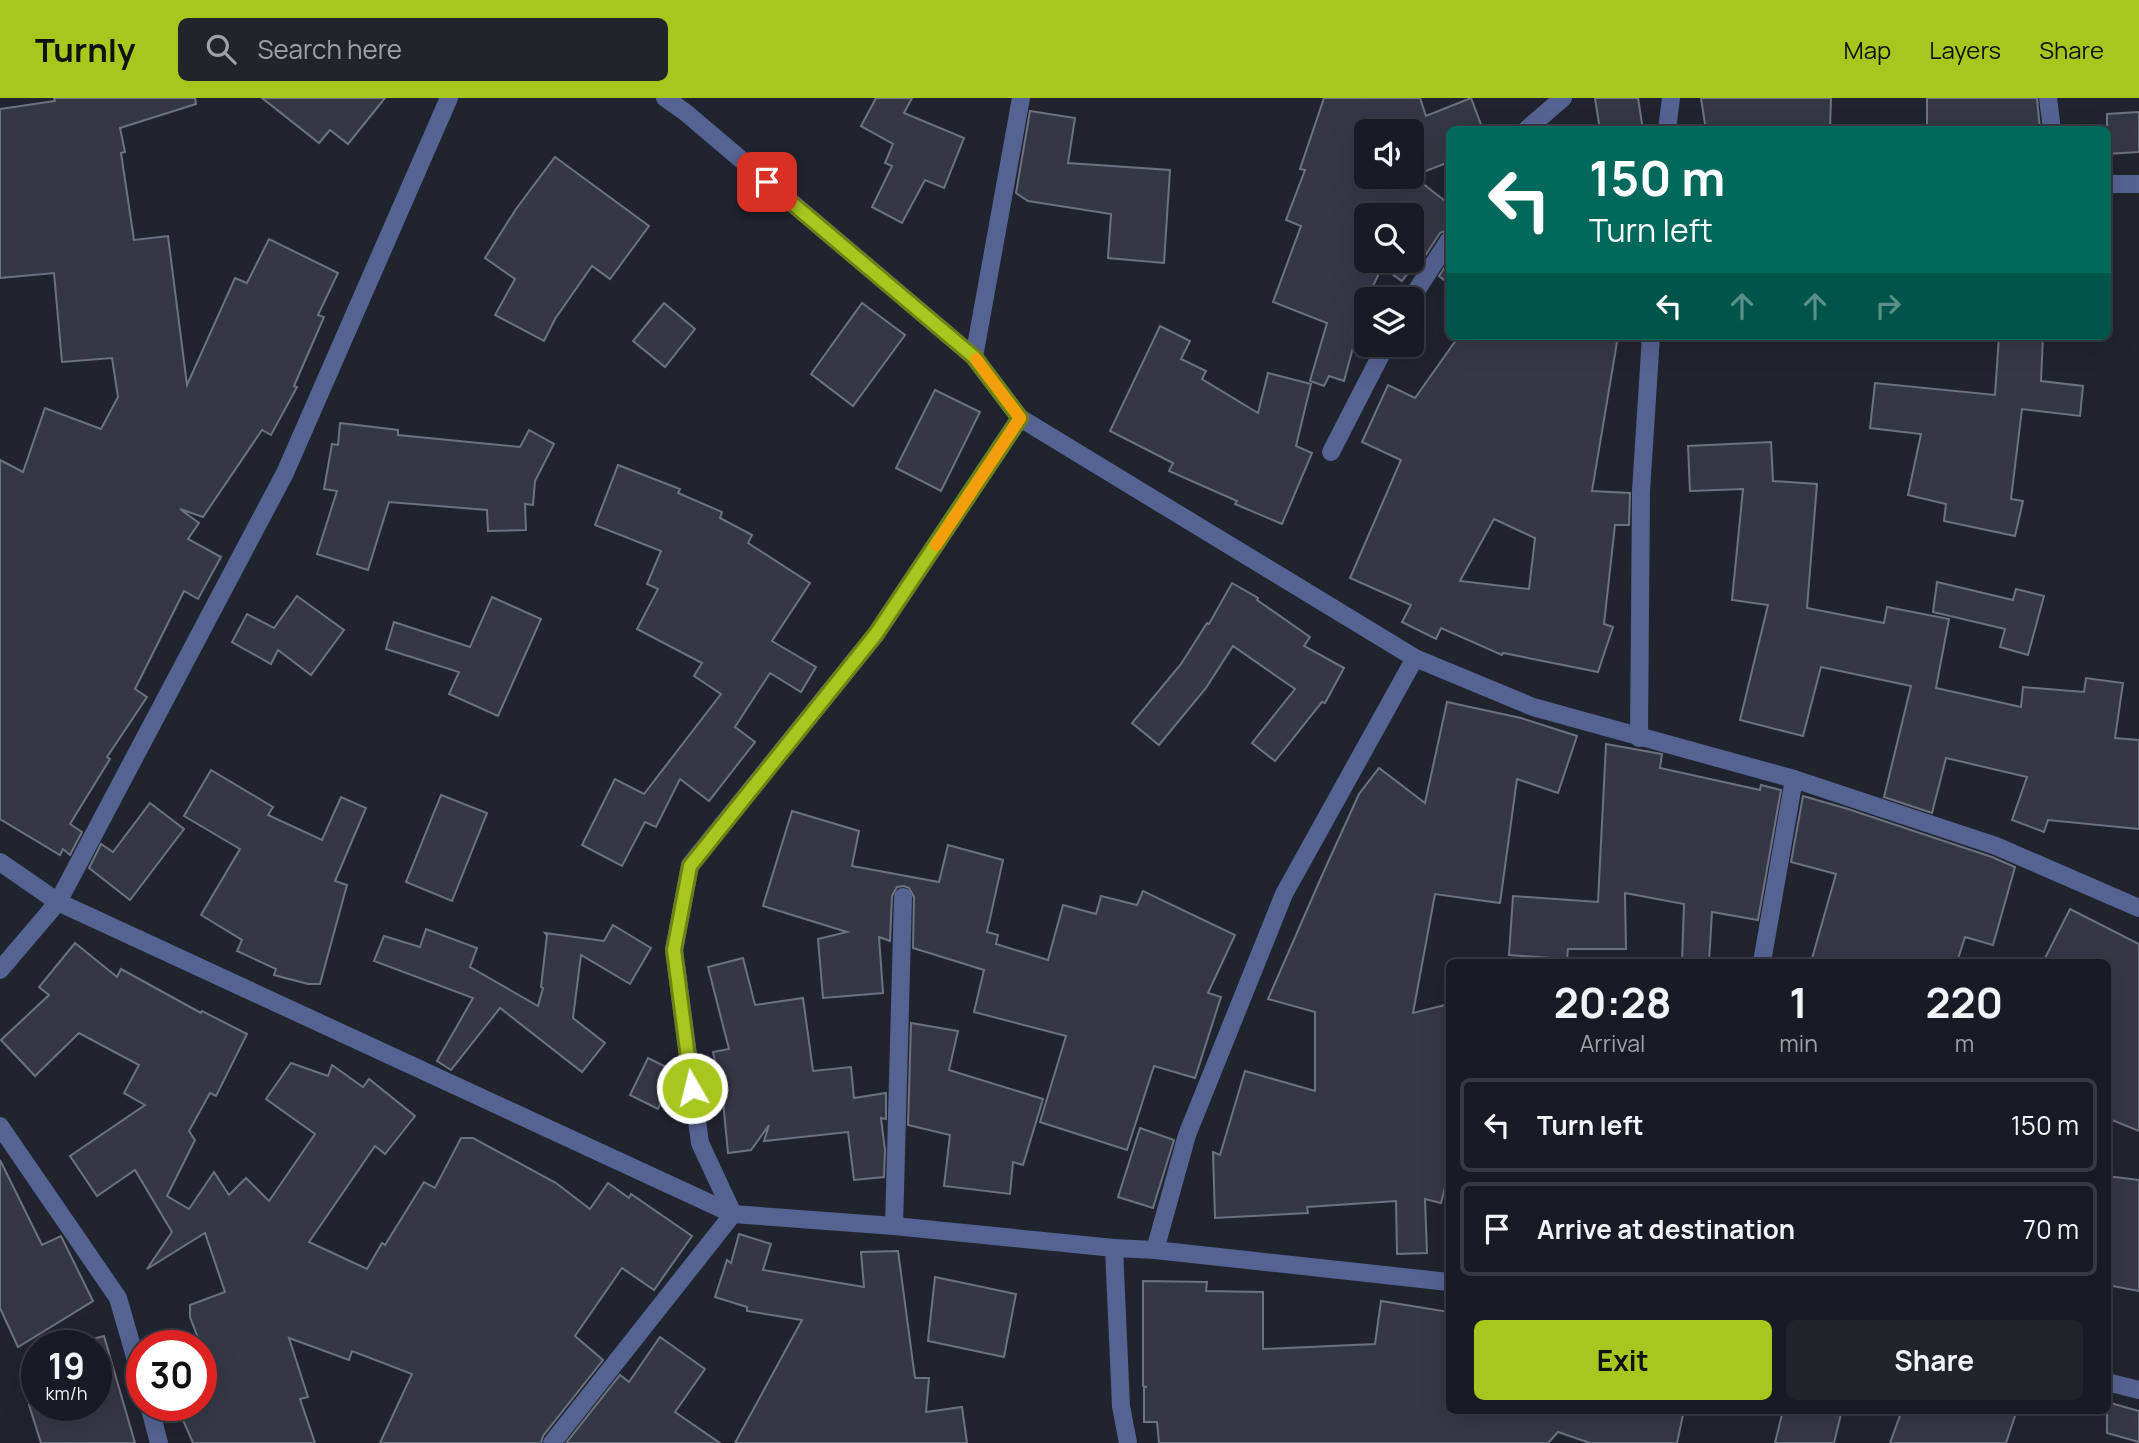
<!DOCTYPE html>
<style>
body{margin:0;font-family:Manrope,sans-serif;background:#21242b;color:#f1f3f6;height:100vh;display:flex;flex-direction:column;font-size:26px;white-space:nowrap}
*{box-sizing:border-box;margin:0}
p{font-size:23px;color:#9fa1a6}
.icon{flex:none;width:38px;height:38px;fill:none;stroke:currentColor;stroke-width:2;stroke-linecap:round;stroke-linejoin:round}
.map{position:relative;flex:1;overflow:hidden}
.side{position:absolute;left:1446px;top:861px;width:665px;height:455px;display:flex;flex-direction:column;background:#181b23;border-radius:10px;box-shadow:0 7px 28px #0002,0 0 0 2px #363941}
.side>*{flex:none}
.hud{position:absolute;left:1446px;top:28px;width:665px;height:214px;border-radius:10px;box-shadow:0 7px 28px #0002,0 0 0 2px #363941;background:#00695c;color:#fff;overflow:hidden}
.controls{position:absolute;left:1354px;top:21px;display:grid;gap:14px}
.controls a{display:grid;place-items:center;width:70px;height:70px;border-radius:10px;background:#181b23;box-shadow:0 7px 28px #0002,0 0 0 2px #363941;font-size:35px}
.speed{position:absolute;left:21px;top:1232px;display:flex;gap:14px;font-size:35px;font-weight:700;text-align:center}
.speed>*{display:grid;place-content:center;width:91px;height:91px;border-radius:50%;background:#181b23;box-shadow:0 7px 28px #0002,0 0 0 2px #363941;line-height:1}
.speed small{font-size:18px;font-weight:400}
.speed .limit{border:10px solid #d22;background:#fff;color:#111}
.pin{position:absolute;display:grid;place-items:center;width:60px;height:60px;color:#fff;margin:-30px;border-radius:14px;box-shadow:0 4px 10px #0006}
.me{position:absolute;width:77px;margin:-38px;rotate:352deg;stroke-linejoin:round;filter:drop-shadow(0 0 5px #0008)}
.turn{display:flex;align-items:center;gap:24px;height:147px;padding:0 28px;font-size:32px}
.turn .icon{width:91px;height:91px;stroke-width:2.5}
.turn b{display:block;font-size:49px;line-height:60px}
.lanes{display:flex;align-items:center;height:66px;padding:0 28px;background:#0003;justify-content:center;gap:35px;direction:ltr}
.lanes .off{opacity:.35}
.eta{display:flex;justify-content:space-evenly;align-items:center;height:119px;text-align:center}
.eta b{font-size:42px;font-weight:700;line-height:49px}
.primary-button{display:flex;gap:14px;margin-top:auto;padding:14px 28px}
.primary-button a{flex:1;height:80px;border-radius:10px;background:#a7c71e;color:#111;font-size:28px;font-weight:700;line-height:80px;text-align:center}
.primary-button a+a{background:#21242b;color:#f1f3f6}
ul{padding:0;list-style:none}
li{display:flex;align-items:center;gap:21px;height:94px;margin:0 14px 10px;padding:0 14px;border:4px solid #363941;border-radius:10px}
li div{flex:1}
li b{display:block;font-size:26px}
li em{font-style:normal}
header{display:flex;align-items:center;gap:42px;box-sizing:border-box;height:98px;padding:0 35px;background:#a7c71e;color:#111}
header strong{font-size:33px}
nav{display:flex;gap:38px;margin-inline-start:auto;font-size:24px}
.search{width:490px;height:63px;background:#21242b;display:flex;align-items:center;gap:18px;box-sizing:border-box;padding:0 24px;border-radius:10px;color:#9fa1a6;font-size:26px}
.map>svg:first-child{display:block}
.building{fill:#343845;stroke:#6d7280;stroke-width:2;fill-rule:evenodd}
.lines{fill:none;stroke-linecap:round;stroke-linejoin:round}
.minor{stroke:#556393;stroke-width:18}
.tertiary{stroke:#556393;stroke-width:18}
.route-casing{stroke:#6d8114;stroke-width:18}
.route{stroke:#a7c71e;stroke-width:12}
.slow{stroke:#f59e0b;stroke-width:12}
</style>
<header>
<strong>Turnly</strong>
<div class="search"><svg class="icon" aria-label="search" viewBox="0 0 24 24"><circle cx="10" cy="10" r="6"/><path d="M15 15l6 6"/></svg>Search here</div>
<nav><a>Map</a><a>Layers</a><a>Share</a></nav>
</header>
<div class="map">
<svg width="2139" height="1345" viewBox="0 0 2139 1345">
<rect width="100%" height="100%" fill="#20242f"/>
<g class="building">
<path d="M54 0H195L196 6 120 30 125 54 121 55 134 142 168 138 187 287 235 180 247 185 269 141 338 175 318 217 324 219 294 288 297 289 271 337 262 332 203 419 180 411 199 425 188 441 221 459 198 501 184 493 135 591 147 599 107 659 110 661 70 726 82 734 70 757 63 751 60 757 0 721V362L23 374 45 310 101 331 118 299 112 260 62 264 54 175 0 180V11L55 3Z"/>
<path d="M262 0H385L348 46 330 32 319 45Z"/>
<path d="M876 0H912L904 15 964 40 944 90 925 82 902 125 872 109 892 68 885 65 893 46 861 28Z"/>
<path d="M1324 0H1420L1426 18 1471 0 1483 32H1449V64L1413 78 1449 106V131L1440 135 1421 164 1418 161 1402 183 1382 169 1353 230 1358 231 1344 283 1329 278 1324 288 1310 283 1327 225 1273 204 1301 128 1286 122 1305 72 1300 71ZM1367 33H1412V79H1367ZM1367 117H1412V163H1367Z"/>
<path d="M1595 0H1638L1643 32H1600Z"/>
<path d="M1701 0H1831L1830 32H1706Z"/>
<path d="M1927 0H2037L2040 32H1927Z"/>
<path d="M1030 13 1075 20 1068 65 1170 72 1164 165 1108 160 1111 116 1028 103 1016 95Z"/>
<path d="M2139 14V54L2107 56V16Z"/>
<path d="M555 59 649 128 610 181 592 168 555 221 544 243 495 217 515 181 485 160 516 111Z"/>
<path d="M1449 163V186L1439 178Z"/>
<path d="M664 205 695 231 665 269 633 243Z"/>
<path d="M862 205 905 237 853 308 811 276Z"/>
<path d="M1160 228 1190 243 1181 261 1206 273 1202 281 1258 315 1268 275 1311 286 1296 348 1312 355 1282 426 1235 406 1237 403 1169 373 1173 365 1110 333Z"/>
<path d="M1459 238H1618L1592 393 1630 395 1629 427H1615L1604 526 1613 529 1598 574 1503 555 1502 557 1441 530 1436 541 1402 524 1411 507 1350 480 1401 362 1362 344 1388 287 1415 300ZM1494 421 1535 440 1529 491 1460 483Z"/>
<path d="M1999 238H2043L2041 283 2083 288 2080 318 2022 311 2011 401 2023 403 2015 438 1944 423 1946 406 1908 397 1921 336 1870 330 1875 285 1995 297Z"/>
<path d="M935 292 980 314 941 393 896 370Z"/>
<path d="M340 325 398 332V337L520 349 529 332 554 346 535 383 533 407 525 406 526 432 488 433 487 412 389 404 368 472 317 456 337 393 324 391 332 346 338 347Z"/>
<path d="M1771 344 1773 383 1817 386 1807 510 1884 525 1887 509 1949 521 1936 590 2021 609 2023 589 2084 594 2086 580 2123 585 2115 640 2139 642V731L2048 722 2044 734 2012 722 2027 679 1946 660 1932 715 1884 699 1911 588 1821 569 1803 638 1740 622 1768 507 1732 502 1743 391 1690 393 1688 348Z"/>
<path d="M618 367 680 391 678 395 722 414 720 420 752 437 748 445 810 485 772 543 816 569 801 594 770 575 735 629 755 644 709 703 680 681 656 729 645 724 622 768 582 747 615 681 644 696 721 596 694 578 702 565 637 531 658 491 647 486 661 453 595 427Z"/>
<path d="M1937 484 2013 502 2016 491 2044 498 2028 557 2000 549 2005 531 1933 514Z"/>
<path d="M1232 485 1258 500 1257 502 1310 539 1304 548 1344 570 1325 605 1322 604 1275 663 1252 645 1295 591 1233 548 1206 590 1159 647 1132 625 1181 566 1207 525 1209 526Z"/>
<path d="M297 498 344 532 311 577 278 552 271 566 232 544 247 516 274 530Z"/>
<path d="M492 499 541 521 498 618 449 596 459 574 386 551 394 524 470 549Z"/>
<path d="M1447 604 1521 620 1577 638 1558 695 1517 681 1500 805 1435 796 1413 915 1449 906V1074L1441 1105 1425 1101 1427 1155 1397 1156 1396 1103 1307 1109 1308 1115 1215 1120 1213 1054 1220 1057 1245 973 1315 993V914L1268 901 1324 773 1359 696 1379 670 1425 705Z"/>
<path d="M1606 646 1662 656 1660 670 1760 692 1761 687 1781 692 1758 822 1712 814 1709 864H1682L1684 806 1625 795 1626 851H1568L1567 861 1509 857 1513 798 1598 804Z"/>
<path d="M211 672 273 709 268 717 322 742 341 699 366 710 335 783 347 787 320 886H308L274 877 276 871 237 853 242 842 201 817 240 751 184 718Z"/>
<path d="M441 697 487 715 452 803 406 784Z"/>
<path d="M1803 698 1848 711 1992 759 2015 769 1993 847 1965 839 1957 864H1811L1836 776 1791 764Z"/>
<path d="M150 705 184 731 130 802 89 770 101 746 113 754Z"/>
<path d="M792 713 859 733 852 768 939 784 948 747 1003 762 987 834 998 837 996 846 1048 862 1063 807 1096 816 1101 798 1137 807 1143 793 1235 837 1208 895 1221 899 1195 980 1154 968 1127 1052 1040 1024 1066 938 974 914 984 872 913 850 914 799 909 790 904 788 897 789 892 798 890 843 879 839 883 895 823 900 818 841 847 834 763 808Z"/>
<path d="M2070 811 2139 846V1033L2107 1020V864H2043Z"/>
<path d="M613 827 651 850 630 886 581 857 573 920 605 945 582 974 500 910 451 972 437 963 473 900 374 863 384 838 420 849 426 831 477 850 470 869 538 908 543 890 541 889 547 837 545 835 604 843Z"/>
<path d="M75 845 117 879 121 871 201 915 202 913 247 936 216 998 210 995 189 1033 195 1042 167 1098 189 1111 214 1074 229 1097 246 1080 269 1103 315 1036 266 1001 291 965 328 978 332 967 363 989 369 981 415 1018 385 1056 375 1048 309 1144 367 1171 382 1145 385 1147 424 1084 435 1090 461 1040H473L556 1085 590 1111 608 1085 629 1100 631 1096 692 1138 654 1192 622 1170 575 1238 603 1262 543 1338 541 1345H380L412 1276 352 1253 349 1262 289 1240 308 1299 300 1301 315 1345H193L179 1313 192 1307H201V1248L190 1219V1207L225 1194 205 1135 147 1171 172 1134 135 1072 97 1098 70 1058 145 1007 124 995 139 967 79 935 35 978 1 942 49 897 39 889Z"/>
<path d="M743 860 755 907 803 900 813 973 851 969 854 1000 886 995V1021L881 1020 885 1052 884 1079 854 1082 848 1034 764 1043 769 1027 751 1052 728 1055 723 1003 713 954 729 951 708 869Z"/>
<path d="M911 925 958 933 949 972 1043 1001 1023 1067 1013 1064 1010 1096 944 1088 950 1037 908 1027Z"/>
<path d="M648 960 676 974 658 1011 630 997Z"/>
<path d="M1140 1030 1174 1042 1153 1110 1118 1099Z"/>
<path d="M0 1062 42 1147 61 1138 93 1203 18 1249 0 1210Z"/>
<path d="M2107 1078 2139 1082V1193L2107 1187Z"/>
<path d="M739 1136 771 1146 763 1172 864 1189 861 1154 898 1153 915 1280H929L926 1314 962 1309 967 1345H735L802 1222 747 1213V1209L715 1199 727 1162 731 1165Z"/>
<path d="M935 1179 1016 1196 1004 1259 928 1243Z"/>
<path d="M1143 1183 1207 1184 1206 1193 1263 1194V1251L1375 1246 1381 1203 1449 1214V1312H1684L1677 1345H1590L1558 1334 1548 1345H1159L1157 1324H1144V1289H1147L1143 1288Z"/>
<path d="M104 1238 135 1345H41L29 1307H96V1240Z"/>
<path d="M660 1239 705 1271 675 1314 720 1345H566L620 1277 629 1284Z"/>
<path d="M2107 1304 2139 1313V1344L2107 1335Z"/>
<path d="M1783 1312H1842L1834 1345H1775Z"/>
<path d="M1902 1312H2017L2006 1345H1890Z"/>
</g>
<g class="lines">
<g class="minor">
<path d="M2048 0 2052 32"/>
<path d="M1526 32 1563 0"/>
<path d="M1667 32 1671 0"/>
<path d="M2107 86H2139"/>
<path d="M1411 201 1449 142"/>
<path d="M974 259 1021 0"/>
<path d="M1331 354 1386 247"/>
<path d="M1639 640 1641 393 1651 238"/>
<path d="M0 764 58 804 733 1116 894 1128 1114 1150 1155 1152 1449 1184"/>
<path d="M1762 864 1794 681"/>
<path d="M0 872 58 804 285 375 449 0"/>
<path d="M0 1028 118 1200 142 1283"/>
<path d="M894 1128 903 799"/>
<path d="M1114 1150 1121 1308 1128 1345"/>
<path d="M1155 1152 1187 1037 1284 796 1415 560"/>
<path d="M2107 1284 2139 1292"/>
<path d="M149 1307 159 1345"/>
<path d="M552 1345 733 1116 700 1045 674 852 690 767 876 536 1020 320"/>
</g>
<path class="tertiary" d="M665 0 685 14 974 259 1020 320 1415 560 1533 609 1794 681 1996 748 2139 810"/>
</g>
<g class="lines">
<g class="route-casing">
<path id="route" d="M692 990 674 852 690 768 876 536 1020 320 974 259 767 84"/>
</g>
<use href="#route" class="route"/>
<path class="slow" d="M936 447 1020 320 976 261"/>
</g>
</svg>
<div class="controls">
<a><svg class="icon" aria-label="sound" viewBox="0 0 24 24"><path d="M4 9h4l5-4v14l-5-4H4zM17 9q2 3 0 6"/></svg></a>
<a><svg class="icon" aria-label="search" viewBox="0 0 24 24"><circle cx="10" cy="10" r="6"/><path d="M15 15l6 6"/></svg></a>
<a><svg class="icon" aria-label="layers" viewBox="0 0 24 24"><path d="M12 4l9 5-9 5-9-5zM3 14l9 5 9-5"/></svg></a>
</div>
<div class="speed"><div>19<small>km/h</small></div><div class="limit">30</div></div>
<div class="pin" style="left:767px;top:84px;background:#d93025"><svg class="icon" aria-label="arrive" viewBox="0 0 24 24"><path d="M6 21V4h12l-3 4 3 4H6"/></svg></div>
<svg class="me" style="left:692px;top:990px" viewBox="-20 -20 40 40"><circle r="17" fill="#a7c71e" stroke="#fff" stroke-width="3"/><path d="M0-11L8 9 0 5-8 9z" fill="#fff"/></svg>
<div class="hud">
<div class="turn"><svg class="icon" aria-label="left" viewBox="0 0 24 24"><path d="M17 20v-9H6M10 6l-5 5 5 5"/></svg><div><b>150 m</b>Turn left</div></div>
<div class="lanes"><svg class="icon" aria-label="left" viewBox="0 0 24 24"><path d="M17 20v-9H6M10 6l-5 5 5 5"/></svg><svg class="icon off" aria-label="ahead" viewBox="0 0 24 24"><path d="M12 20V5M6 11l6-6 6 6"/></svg><svg class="icon off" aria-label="ahead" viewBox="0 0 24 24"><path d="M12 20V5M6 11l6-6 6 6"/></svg><svg class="icon off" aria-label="right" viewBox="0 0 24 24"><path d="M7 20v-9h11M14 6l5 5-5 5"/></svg></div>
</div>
<section class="side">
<div class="eta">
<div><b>20:28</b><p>Arrival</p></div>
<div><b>1</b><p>min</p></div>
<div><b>220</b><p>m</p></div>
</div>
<ul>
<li><svg class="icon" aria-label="left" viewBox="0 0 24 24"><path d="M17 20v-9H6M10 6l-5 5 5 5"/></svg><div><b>Turn left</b></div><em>150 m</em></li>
<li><svg class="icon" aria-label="arrive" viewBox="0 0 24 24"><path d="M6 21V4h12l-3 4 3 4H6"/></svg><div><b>Arrive at destination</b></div><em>70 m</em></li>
</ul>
<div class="primary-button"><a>Exit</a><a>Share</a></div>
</section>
</div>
